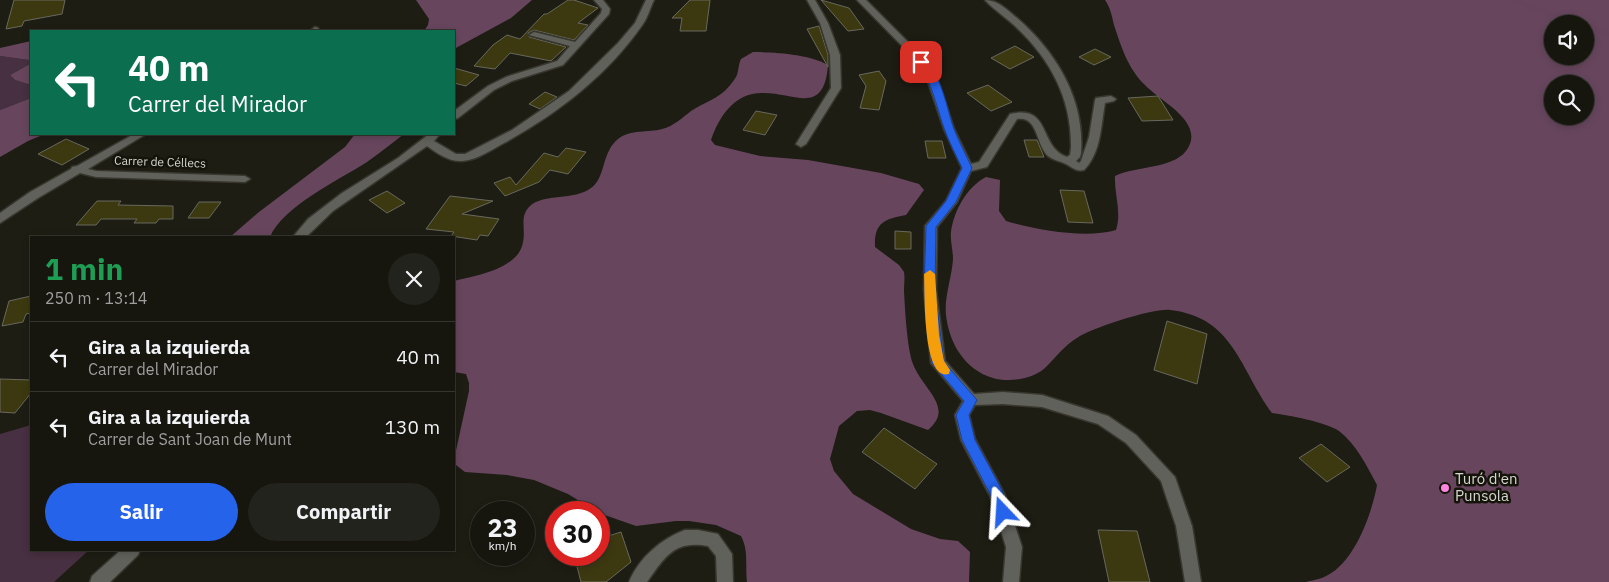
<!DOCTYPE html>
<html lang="es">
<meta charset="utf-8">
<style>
body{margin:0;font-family:"IBM Plex Sans",sans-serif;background:#23231d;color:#f1f3f6;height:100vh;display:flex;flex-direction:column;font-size:19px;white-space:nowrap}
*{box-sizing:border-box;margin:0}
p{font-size:16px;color:#9e9f9e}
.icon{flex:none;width:28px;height:28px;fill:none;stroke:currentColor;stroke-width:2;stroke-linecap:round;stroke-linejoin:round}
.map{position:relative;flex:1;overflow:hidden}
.panel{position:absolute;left:30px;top:236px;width:425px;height:315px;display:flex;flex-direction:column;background:#16160f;border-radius:0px;box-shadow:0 2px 8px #0003,0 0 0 1px #35352f}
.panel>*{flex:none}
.top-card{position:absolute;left:30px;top:30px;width:425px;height:105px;border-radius:0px;box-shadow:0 2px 8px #0003,0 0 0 1px #35352f;background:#0b6e4f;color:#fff;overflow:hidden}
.fabs{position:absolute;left:1544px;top:15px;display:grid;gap:10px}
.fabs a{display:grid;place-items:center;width:50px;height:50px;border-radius:50%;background:#16160f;box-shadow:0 2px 8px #0003,0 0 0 1px #35352f;font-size:25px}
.speed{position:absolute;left:470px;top:501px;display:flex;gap:10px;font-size:25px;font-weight:700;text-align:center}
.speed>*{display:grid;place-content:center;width:65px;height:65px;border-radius:50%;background:#16160f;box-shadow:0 2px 8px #0003,0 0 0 1px #35352f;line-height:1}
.speed small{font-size:12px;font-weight:400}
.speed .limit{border:8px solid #d22;background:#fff;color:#111}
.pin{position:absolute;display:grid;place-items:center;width:42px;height:42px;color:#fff;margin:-21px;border-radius:10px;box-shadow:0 2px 8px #0006}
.me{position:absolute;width:55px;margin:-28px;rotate:340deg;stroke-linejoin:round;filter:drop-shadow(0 0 4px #0008)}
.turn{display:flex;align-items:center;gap:18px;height:105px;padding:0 15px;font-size:22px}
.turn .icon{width:65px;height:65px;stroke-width:2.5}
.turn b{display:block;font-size:35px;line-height:42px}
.round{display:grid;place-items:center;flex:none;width:52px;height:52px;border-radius:26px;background:#23231d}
.overview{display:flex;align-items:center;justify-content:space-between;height:85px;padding:0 15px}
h1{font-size:30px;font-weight:700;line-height:38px;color:#1e9e55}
.primary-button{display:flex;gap:10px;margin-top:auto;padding:10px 15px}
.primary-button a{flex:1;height:58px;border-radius:30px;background:#2563eb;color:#fff;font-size:20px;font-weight:700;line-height:58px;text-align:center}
.primary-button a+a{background:#23231d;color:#f1f3f6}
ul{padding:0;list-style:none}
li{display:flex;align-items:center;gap:15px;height:70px;padding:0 15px;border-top:1px solid #35352f}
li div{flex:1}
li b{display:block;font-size:19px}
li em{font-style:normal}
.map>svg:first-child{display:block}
.green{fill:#473041}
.forest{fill:#67465d;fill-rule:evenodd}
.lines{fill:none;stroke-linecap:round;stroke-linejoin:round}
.stream{stroke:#66455c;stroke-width:4.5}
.building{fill:#3c3911;stroke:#68685d}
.minor-casing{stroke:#37372e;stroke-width:3}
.minor{fill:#61615c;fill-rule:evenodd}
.route{fill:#2563eb;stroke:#184099}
.slow{fill:#f59e0b}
.poi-dot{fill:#fe85df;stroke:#14140b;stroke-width:2}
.labels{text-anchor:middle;stroke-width:5;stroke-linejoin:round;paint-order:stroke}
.street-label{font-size:12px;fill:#d7d7d1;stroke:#14140b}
.near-poi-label{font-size:15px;fill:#d7d7d1;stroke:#14140b;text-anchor:start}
</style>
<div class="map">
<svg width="1609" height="582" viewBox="0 0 1609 582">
<rect width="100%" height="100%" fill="#1d1d14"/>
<g class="green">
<path d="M0 56 29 60 30 64 10 75 15 80 31 85V98L0 110Z"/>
<path d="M31 425V550H89L54 582H0V434Z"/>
</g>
<g class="forest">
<path d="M416 0H532L511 18 454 49V31H424L428 25 429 19Z"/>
<path d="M1105 0H1609V582H1306C1313 580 1322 579 1328 575 1355 561 1372 513 1377 485 1367 466 1356 444 1339 431 1326 422 1288 415 1272 413 1240 370 1234 317 1170 310 1154 308 1091 328 1077 338 1064 346 1057 356 1047 366 1035 379 1009 383 993 378 965 370 949 343 946 315 944 297 952 277 953 259 953 250 950 241 951 232 954 210 967 187 986 177L1000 180 999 211 1006 221C1036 230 1086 239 1116 230 1122 212 1114 194 1115 176 1135 166 1172 169 1186 151 1207 123 1161 102 1145 85 1128 69 1121 46 1114 25 1112 16 1110 7 1105 0ZM1552 24H1585V56H1552ZM1552 84H1585V116H1552Z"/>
<path d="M31 41V85L15 80 10 75 30 64 29 60 0 56V48Z"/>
<path d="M753 52C773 52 810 54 828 65 824 117 794 92 762 93 734 93 719 117 711 140L715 145 760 156 808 160 881 173 919 184 924 190 906 215C884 219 874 223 875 247L899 265 904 272C905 278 904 284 904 291 905 309 907 348 913 364 923 390 955 407 928 430L881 413 870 410 857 411 839 426 830 459 834 471 853 494 911 529 940 539 958 541 970 552 969 582H747C745 566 749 551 741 536L716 525 689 521H676L636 526 599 513 568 494 534 480 507 475 465 472 456 465 455 455 469 391V383L466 374 454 372V281C475 276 519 269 523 242 526 229 519 216 530 206 544 193 574 201 591 188 606 178 601 153 618 139 631 129 648 133 662 129 674 126 682 118 691 111 710 99 722 99 736 77 739 71 738 65 741 59Z"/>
<path d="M31 98V134H45L28 141 0 157V110Z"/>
<path d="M355 134H404C392 143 380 153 367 162 339 180 282 207 270 237H230L259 212 345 147Z"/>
</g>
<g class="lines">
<g class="stream">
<path d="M1511 0 1580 24"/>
<path d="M1585 25 1609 34"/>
</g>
</g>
<g class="building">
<path d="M14 0H65L62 14 24 21 22 26 6 29Z"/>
<path d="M568 0H574L598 8 578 23 588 25 574 40 534 30 528 33 529 37 566 47 551 61 510 53 495 69 474 66 493 45 507 35 520 39 544 14H547Z"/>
<path d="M690 0H710L706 31H680L682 18H672Z"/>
<path d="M821 0 849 8 864 29 848 31Z"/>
<path d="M819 26 828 55V67L807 29Z"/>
<path d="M1015 46 1034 57 1010 69 991 58Z"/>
<path d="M1095 49 1111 57 1094 65 1079 57Z"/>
<path d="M454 68 479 75 466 86 454 83Z"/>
<path d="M879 71 886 81 879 110 860 108 866 86 859 75Z"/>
<path d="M988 85 1012 102 991 111 967 93Z"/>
<path d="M545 92 557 97 540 109 529 104Z"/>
<path d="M1158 96 1173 120 1142 121 1128 98Z"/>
<path d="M756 111 777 115 765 135 743 130Z"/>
<path d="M66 139 89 149 62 165 38 154Z"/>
<path d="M1024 140H1037L1044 157H1029Z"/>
<path d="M925 141H942L946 158H928Z"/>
<path d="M566 148 586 152 568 174 550 170 539 182 505 196 494 183 510 177 516 185 544 153 558 157Z"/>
<path d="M1060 190 1084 191 1093 223 1068 222Z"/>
<path d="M387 191 405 203 387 213 369 200Z"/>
<path d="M450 196 493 201 462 214 499 219 488 236 480 235 477 240 451 236 454 232 426 229Z"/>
<path d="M97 201H121L118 205 173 206V219H159L156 223H134L137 219H101L96 225H76Z"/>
<path d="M199 202H221L209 218H188Z"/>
<path d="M895 231 911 232V249H895Z"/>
<path d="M31 296V313L26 314 23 322 2 326 9 301Z"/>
<path d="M1167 321 1207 334 1197 384 1154 370Z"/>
<path d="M0 379 31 380V393L15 413 0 412Z"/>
<path d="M884 428 937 464 915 489 862 452Z"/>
<path d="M1321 444 1350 467 1327 482 1299 458Z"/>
<path d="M1098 530 1137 531 1150 582H1109Z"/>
<path d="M621 532 631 562 606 582H581L574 555H599V539Z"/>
</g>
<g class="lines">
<g class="minor-casing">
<g id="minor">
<path d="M594 0H603L610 9 609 14 563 65 512 81 494 90 458 118 454 119V111L488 86 506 77 557 61 570 46 529 35 534 32 575 42 601 13 602 9Z"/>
<path d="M646 0H654C650 8 648 17 643 24 608 75 557 114 504 143 491 150 477 160 462 161 449 162 437 153 427 146L333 211 305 238H292L308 219 342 193 398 158 429 134H440L434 141 456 154H465L512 130 569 91 618 43 635 23Z"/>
<path d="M807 0H815L828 23 840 55 841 88 806 144 801 147 796 144 831 88 830 55 820 23Z"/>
<path d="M857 0H866L914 48 936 75 954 129 971 164 979 162 1010 114C1052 104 1038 147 1067 157L1070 155 1071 148C1072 100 1051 60 1017 28 1007 18 994 10 985 0 998 0 1007 10 1017 18 1056 52 1085 99 1081 153L1080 157 1076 161 1079 163 1081 161 1089 137 1095 100 1096 98 1111 96 1116 99 1114 101 1105 103C1101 126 1101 153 1084 170 1076 172 1072 167 1066 164 1060 161 1053 160 1048 156 1036 145 1038 115 1017 119L987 167 971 171 957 202 937 227 936 290 945 361 974 394 1003 392 1042 395 1108 416 1136 435 1175 477 1192 526 1201 582H1185L1176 526 1161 481 1126 443 1098 424 1042 407 1003 404 975 405 969 415 975 439 1005 495 1022 547 1019 582H1003L1006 547 990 496 961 440 955 415 963 401 931 363 924 290 925 226 946 201 962 168 944 129 926 76 908 52Z"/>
<path d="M315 27 318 28 319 31H310Z"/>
<path d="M134 134H146L88 169 96 171 245 176 250 179 245 182 96 177 80 173 38 198 0 223V213L30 192 71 169 72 167 77 166Z"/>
<path d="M685 530H698L718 534 732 554 733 582H717L716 556 708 546C674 540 665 557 647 582H629C639 558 661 539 685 530Z"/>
<path d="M121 550H140L138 555 110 582H90L92 576Z"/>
</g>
</g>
<use href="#minor" class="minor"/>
</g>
<path class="route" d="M921 60C941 68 947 111 954 129 959 142 966 155 972 168L956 202 936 227 935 290 944 362 977 400 969 415 975 440 1002 490 1010 512 1008 517 1003 518 998 517 991 496 962 440 956 415 964 401 932 363 924 290 926 226 946 201 962 168C956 155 949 142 944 128 935 102 933 85 917 62Z"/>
<path class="slow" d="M930 270 935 274 939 335 944 361 950 370 949 374C922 382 925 291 924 274Z"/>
<circle class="poi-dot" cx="1445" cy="488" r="5"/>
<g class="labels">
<g class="street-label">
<text transform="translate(160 162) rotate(2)" y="4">Carrer de Céllecs</text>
</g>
<g class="near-poi-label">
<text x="1455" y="484">Turó d'en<tspan x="1455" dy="17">Punsola</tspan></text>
</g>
</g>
</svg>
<div class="fabs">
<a><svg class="icon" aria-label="sound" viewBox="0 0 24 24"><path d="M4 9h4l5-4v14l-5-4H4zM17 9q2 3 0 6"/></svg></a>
<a><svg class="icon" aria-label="search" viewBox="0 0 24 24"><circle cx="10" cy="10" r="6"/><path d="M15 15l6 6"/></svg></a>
</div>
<div class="speed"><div>23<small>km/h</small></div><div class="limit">30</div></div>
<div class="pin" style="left:921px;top:62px;background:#d93025"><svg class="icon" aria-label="arrive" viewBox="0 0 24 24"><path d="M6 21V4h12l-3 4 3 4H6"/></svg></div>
<svg class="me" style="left:1003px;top:512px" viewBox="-20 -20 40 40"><path d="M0-17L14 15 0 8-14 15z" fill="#2563eb" stroke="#fff" stroke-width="4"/></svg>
<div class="top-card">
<div class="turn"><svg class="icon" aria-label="left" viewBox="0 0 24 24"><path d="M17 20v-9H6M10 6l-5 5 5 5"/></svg><div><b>40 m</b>Carrer del Mirador</div></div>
</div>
<section class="panel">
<div class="overview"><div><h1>1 min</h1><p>250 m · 13:14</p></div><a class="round"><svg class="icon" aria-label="close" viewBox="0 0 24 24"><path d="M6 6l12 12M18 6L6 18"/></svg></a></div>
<ul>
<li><svg class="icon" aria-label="left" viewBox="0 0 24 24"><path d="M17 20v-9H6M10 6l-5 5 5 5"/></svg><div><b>Gira a la izquierda</b><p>Carrer del Mirador</p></div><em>40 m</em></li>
<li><svg class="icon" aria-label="left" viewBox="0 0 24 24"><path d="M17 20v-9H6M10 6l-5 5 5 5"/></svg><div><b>Gira a la izquierda</b><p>Carrer de Sant Joan de Munt</p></div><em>130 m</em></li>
</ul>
<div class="primary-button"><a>Salir</a><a>Compartir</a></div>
</section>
</div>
